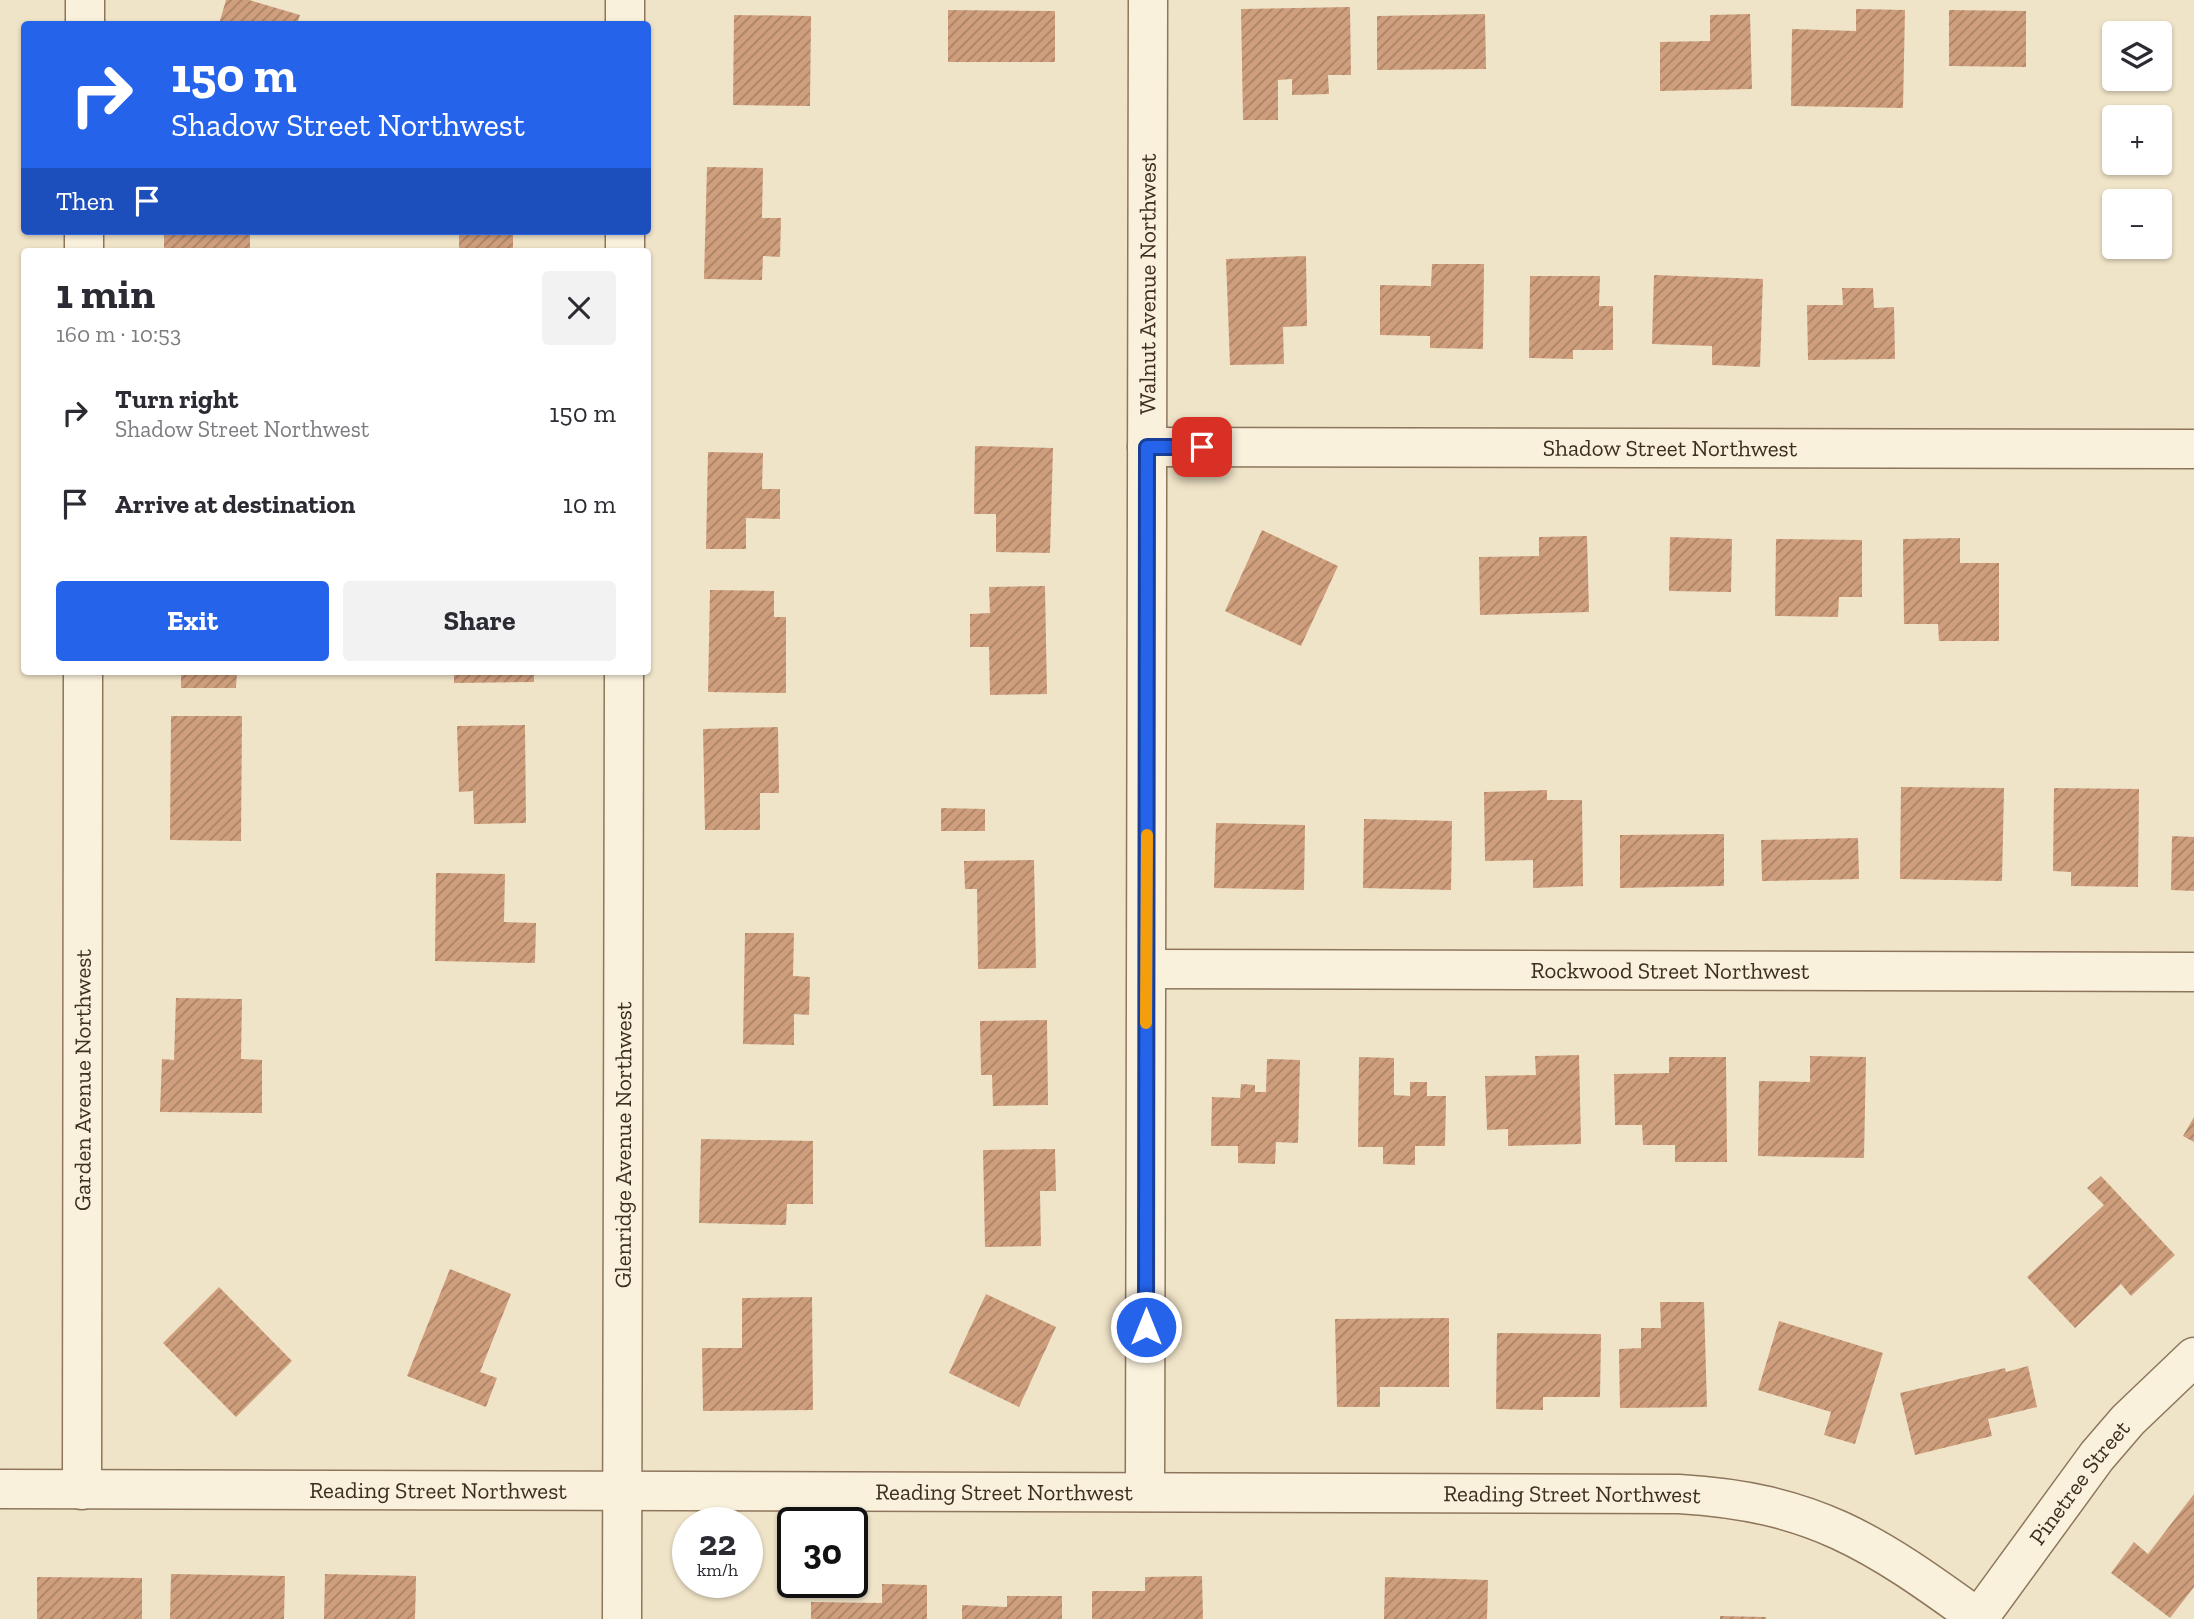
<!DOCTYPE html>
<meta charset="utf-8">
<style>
body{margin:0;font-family:"Zilla Slab",serif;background:#f2f2f3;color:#2b2b33;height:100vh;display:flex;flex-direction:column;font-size:26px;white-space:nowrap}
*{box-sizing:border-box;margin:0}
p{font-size:23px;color:#7c7c81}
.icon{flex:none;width:38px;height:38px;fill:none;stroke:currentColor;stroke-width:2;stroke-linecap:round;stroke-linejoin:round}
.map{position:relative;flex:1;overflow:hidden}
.sheet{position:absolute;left:21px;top:248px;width:630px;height:427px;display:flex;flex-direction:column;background:#fff;border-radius:7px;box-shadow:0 2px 5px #0004}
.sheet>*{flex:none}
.banner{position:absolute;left:21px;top:21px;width:630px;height:214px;border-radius:7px;box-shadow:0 2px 5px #0004;background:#2563eb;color:#fff;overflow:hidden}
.controls{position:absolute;left:2102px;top:21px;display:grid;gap:14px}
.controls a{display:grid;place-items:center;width:70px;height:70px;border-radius:7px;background:#fff;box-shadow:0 2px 5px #0004;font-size:35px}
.speed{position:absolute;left:672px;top:1507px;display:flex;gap:14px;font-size:35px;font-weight:700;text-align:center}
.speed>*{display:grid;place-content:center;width:91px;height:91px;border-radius:50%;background:#fff;box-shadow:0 2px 5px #0004;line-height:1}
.speed small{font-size:18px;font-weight:400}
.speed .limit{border:4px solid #111;border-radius:10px;background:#fff;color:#111}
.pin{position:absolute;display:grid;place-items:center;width:60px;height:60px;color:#fff;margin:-30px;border-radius:14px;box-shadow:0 4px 10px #0006}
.me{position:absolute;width:77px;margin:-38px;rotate:0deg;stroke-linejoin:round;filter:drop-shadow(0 0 5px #0008)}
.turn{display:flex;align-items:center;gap:24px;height:147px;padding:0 35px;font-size:32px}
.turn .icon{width:91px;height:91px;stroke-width:2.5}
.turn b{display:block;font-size:49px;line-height:60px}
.then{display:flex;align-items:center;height:66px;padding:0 35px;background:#0003;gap:14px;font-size:26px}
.round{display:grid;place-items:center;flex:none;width:74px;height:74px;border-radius:7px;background:#f2f2f3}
.overview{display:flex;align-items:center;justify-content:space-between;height:119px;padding:0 35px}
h1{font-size:42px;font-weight:700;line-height:52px}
.button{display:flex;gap:14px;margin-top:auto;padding:14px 35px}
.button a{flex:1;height:80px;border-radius:7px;background:#2563eb;color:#fff;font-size:28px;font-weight:700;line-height:80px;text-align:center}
.button a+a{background:#f2f2f3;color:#2b2b33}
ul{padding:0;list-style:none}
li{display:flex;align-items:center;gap:21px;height:91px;padding:0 35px}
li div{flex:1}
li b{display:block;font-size:26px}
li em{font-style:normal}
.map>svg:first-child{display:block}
.building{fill:url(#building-hatch)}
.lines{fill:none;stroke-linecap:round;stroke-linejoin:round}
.street-casing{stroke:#8d765c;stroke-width:41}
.street{stroke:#faf1dc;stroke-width:38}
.route-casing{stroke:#184099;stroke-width:18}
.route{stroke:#2563eb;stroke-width:12}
.slow{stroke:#f59e0b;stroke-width:12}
.labels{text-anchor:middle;stroke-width:7;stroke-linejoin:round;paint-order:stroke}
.street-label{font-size:23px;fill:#3d2e20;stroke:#f7eed8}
</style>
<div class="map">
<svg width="2194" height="1619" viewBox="0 0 2194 1619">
<defs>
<pattern id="building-hatch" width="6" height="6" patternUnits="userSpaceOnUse" patternTransform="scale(1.75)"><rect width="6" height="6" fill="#cf9f7d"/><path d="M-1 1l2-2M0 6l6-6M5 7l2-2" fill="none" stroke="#a98266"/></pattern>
</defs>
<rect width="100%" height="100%" fill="#f0e4c8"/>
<g class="building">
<path d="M226 0H249L300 15 297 24H219Z"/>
<path d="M1350 7 1351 75H1328L1329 94 1292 95V79L1278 80V120H1243L1241 9Z"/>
<path d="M1856 9 1905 10 1903 108 1791 106 1792 29 1856 31Z"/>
<path d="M948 10 1055 11V62H948Z"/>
<path d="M1949 10 2026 11V67L1949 66Z"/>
<path d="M1485 14 1486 69 1377 70V16Z"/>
<path d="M1750 14 1752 89 1660 91V42L1710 41V15Z"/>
<path d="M734 15 811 16 810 106 733 105Z"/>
<path d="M707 167 763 168 762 218H781L780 257 763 256 762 280 704 279Z"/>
<rect x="164" y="231" width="86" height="21"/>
<rect x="459" y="231" width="54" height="21"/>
<path d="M1306 256 1307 326 1283 327 1284 364 1230 365 1226 259Z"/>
<path d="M1432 264H1484L1483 349 1430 348V336L1380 335V285L1431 286Z"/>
<path d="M1654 275 1763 279 1760 367 1712 365V346L1652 344Z"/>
<path d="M1530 276H1600L1599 306H1613V350H1573V359L1529 358Z"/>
<path d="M1842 288H1873L1874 308 1894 307 1895 359 1808 360 1807 305H1843Z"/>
<path d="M975 446 1053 448 1050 553 996 552V514H974Z"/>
<path d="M708 452 763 453 762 489H780V519L746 518V549H706Z"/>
<path d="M1262 530 1338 566 1301 646 1225 611Z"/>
<path d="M1587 536 1589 612 1480 615 1479 557 1539 556V537Z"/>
<path d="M1670 537 1732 539 1731 592 1669 591Z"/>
<path d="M1960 538V563H1999V641H1939L1938 624H1904L1903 539Z"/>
<path d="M1776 539 1862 540V597H1839L1838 617 1775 616Z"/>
<path d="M1045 586 1047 694 990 695 989 647H970V614L990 613 989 587Z"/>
<path d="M710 590 774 591V617H786V693L708 692Z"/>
<path d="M181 672H237L236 688H181Z"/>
<path d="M454 672H534V682L454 683Z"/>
<path d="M171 716H242L241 841 170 840Z"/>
<path d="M525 725 526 823 474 824 473 791 459 792 457 726Z"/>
<path d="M778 727 779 793H760V830H705L703 729Z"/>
<path d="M1901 787 2004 788 2002 881 1900 879Z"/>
<path d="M2054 788 2139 789 2138 887 2071 886V872L2053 871Z"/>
<path d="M1547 790V800H1582L1583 886 1533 888V860L1485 861 1484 792Z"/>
<path d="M941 808 985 809V831H941Z"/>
<path d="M1364 819 1452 821 1451 890 1363 888Z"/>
<path d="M1216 823 1305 825 1304 890 1214 888Z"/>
<path d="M1724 834V886L1620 888V835Z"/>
<path d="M2172 836 2194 837V891L2171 890Z"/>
<path d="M1858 838 1859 879 1762 881 1761 840Z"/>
<path d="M1034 860 1036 968 978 969 977 889H965L964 861Z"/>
<path d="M436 873 505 874 504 922 536 923 535 963 435 961Z"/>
<path d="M745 933H794L793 976 810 977 809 1015 794 1014V1045L743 1044Z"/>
<path d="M176 998 242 999 241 1059 262 1060V1113L160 1112 162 1059 174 1060Z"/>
<path d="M1047 1020 1048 1105 993 1106 992 1075H981L980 1021Z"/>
<path d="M1579 1055 1581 1144 1508 1146V1129L1487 1130 1485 1076 1536 1075 1535 1056Z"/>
<path d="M1810 1056 1866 1057 1864 1158 1758 1156 1759 1081 1810 1082Z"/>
<path d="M1359 1057 1394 1058V1095L1410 1096V1082H1427V1096H1446L1445 1146H1415V1165L1383 1164V1147H1358Z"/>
<path d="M1669 1057H1726L1727 1162H1675V1145H1643L1642 1125H1615L1614 1074 1669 1073Z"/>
<path d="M1267 1059 1300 1060 1298 1143 1276 1142 1275 1164 1238 1163V1146H1211L1212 1097 1240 1098 1241 1084 1255 1085V1092H1266Z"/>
<path d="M2194 1117V1142L2183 1136Z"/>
<path d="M701 1139 813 1141V1204H787L786 1225 699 1223Z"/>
<path d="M1055 1149 1056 1191H1040L1041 1246 985 1247 983 1150Z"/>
<path d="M2101 1176 2175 1255 2131 1296 2121 1284 2075 1328 2027 1277 2104 1205 2087 1188Z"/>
<path d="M450 1269 511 1294 480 1372 497 1378 486 1407 407 1376Z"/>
<path d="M219 1287 292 1361 236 1417 163 1343Z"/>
<path d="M986 1294 1056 1327 1019 1407 949 1373Z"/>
<path d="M812 1297 813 1410 703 1411 702 1348H742V1298Z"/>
<path d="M1660 1302H1704L1707 1407 1620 1408 1619 1349 1641 1348V1328H1661Z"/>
<path d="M1449 1318V1387H1380V1407H1337L1335 1319Z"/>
<path d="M1779 1321 1883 1353 1855 1444 1824 1435 1831 1412 1758 1390Z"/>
<path d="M1497 1333 1601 1334 1600 1397H1543V1410L1496 1409Z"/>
<path d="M2028 1366 2037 1407 1988 1419 1992 1436 1915 1455 1900 1393 2005 1368 2006 1372Z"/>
<path d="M2194 1494V1587L2170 1618 2111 1573 2134 1542 2148 1554Z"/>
<path d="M171 1574 285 1576 284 1619H170Z"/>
<path d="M325 1574 416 1576 415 1619H324Z"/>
<path d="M1202 1576 1203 1619H1092V1591H1145V1577Z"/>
<path d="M37 1577 142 1578V1619H37Z"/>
<path d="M1385 1577 1488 1580 1487 1619H1384Z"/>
<path d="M882 1584 927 1585V1619H811V1602L882 1603Z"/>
<path d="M1007 1596H1062V1619H962V1605L1007 1607Z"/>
<path d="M1720 1616 1766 1617V1619H1720Z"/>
</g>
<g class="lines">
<g class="street-casing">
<g id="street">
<path d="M85 24V0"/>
<path d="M625 24V0"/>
<path d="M84 252V231"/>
<path d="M625 252V231"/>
<path id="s1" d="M1147 447 2194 449"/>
<path id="s2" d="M1147 969 2194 972"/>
<path id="s3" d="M0 1489 1679 1494C1814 1502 1873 1542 1978 1618"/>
<path id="s4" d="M82 1490 83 672"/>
<path id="s5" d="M1145 1492 1148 0"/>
<path id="s6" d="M622 1619 624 672"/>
<path id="s7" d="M1978 1619 2097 1456 2128 1420 2194 1357"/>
</g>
</g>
<use href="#street" class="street"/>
</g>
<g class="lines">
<g class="route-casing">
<path id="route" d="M1146 1327 1147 447H1202"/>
</g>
<use href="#route" class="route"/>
<path class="slow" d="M1146 1023 1147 835"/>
</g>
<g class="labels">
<g class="street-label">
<text dy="8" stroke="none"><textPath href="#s5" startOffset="1208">Walnut Avenue Northwest</textPath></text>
<text dy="8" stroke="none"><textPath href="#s1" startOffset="523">Shadow Street Northwest</textPath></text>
<text dy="8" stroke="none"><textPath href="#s2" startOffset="523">Rockwood Street Northwest</textPath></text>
<text dy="8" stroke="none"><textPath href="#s4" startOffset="410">Garden Avenue Northwest</textPath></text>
<text dy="8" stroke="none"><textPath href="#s6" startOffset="474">Glenridge Avenue Northwest</textPath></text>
<text dy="8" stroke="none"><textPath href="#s7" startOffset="170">Pinetree Street</textPath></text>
<text dy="8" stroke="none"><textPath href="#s3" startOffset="438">Reading Street Northwest</textPath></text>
<text dy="8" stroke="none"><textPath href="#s3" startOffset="1004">Reading Street Northwest</textPath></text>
<text dy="8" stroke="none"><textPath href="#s3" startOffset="1572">Reading Street Northwest</textPath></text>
</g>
</g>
</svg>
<div class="controls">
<a><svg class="icon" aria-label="layers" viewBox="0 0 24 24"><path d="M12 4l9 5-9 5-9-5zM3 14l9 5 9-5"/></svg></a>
<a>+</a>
<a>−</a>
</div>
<div class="speed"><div>22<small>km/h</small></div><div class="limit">30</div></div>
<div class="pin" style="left:1202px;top:447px;background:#d93025"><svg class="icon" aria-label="arrive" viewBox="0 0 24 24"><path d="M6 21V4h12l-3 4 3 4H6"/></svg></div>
<svg class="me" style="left:1146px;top:1327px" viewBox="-20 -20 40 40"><circle r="17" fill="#2563eb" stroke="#fff" stroke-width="3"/><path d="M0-11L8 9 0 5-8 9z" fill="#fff"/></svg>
<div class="banner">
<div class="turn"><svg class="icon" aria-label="right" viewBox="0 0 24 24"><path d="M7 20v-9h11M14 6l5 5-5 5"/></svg><div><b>150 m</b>Shadow Street Northwest</div></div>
<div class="then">Then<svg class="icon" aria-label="arrive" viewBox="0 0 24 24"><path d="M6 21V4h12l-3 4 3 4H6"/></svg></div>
</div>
<section class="sheet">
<div class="overview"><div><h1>1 min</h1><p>160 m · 10:53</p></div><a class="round"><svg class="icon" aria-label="close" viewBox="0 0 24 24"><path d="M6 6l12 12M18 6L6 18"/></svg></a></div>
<ul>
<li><svg class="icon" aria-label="right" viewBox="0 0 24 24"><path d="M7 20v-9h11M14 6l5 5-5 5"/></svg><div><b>Turn right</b><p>Shadow Street Northwest</p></div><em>150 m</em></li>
<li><svg class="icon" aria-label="arrive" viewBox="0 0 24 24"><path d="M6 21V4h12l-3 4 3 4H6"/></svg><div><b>Arrive at destination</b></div><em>10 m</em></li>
</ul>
<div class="button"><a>Exit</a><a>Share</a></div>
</section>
</div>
